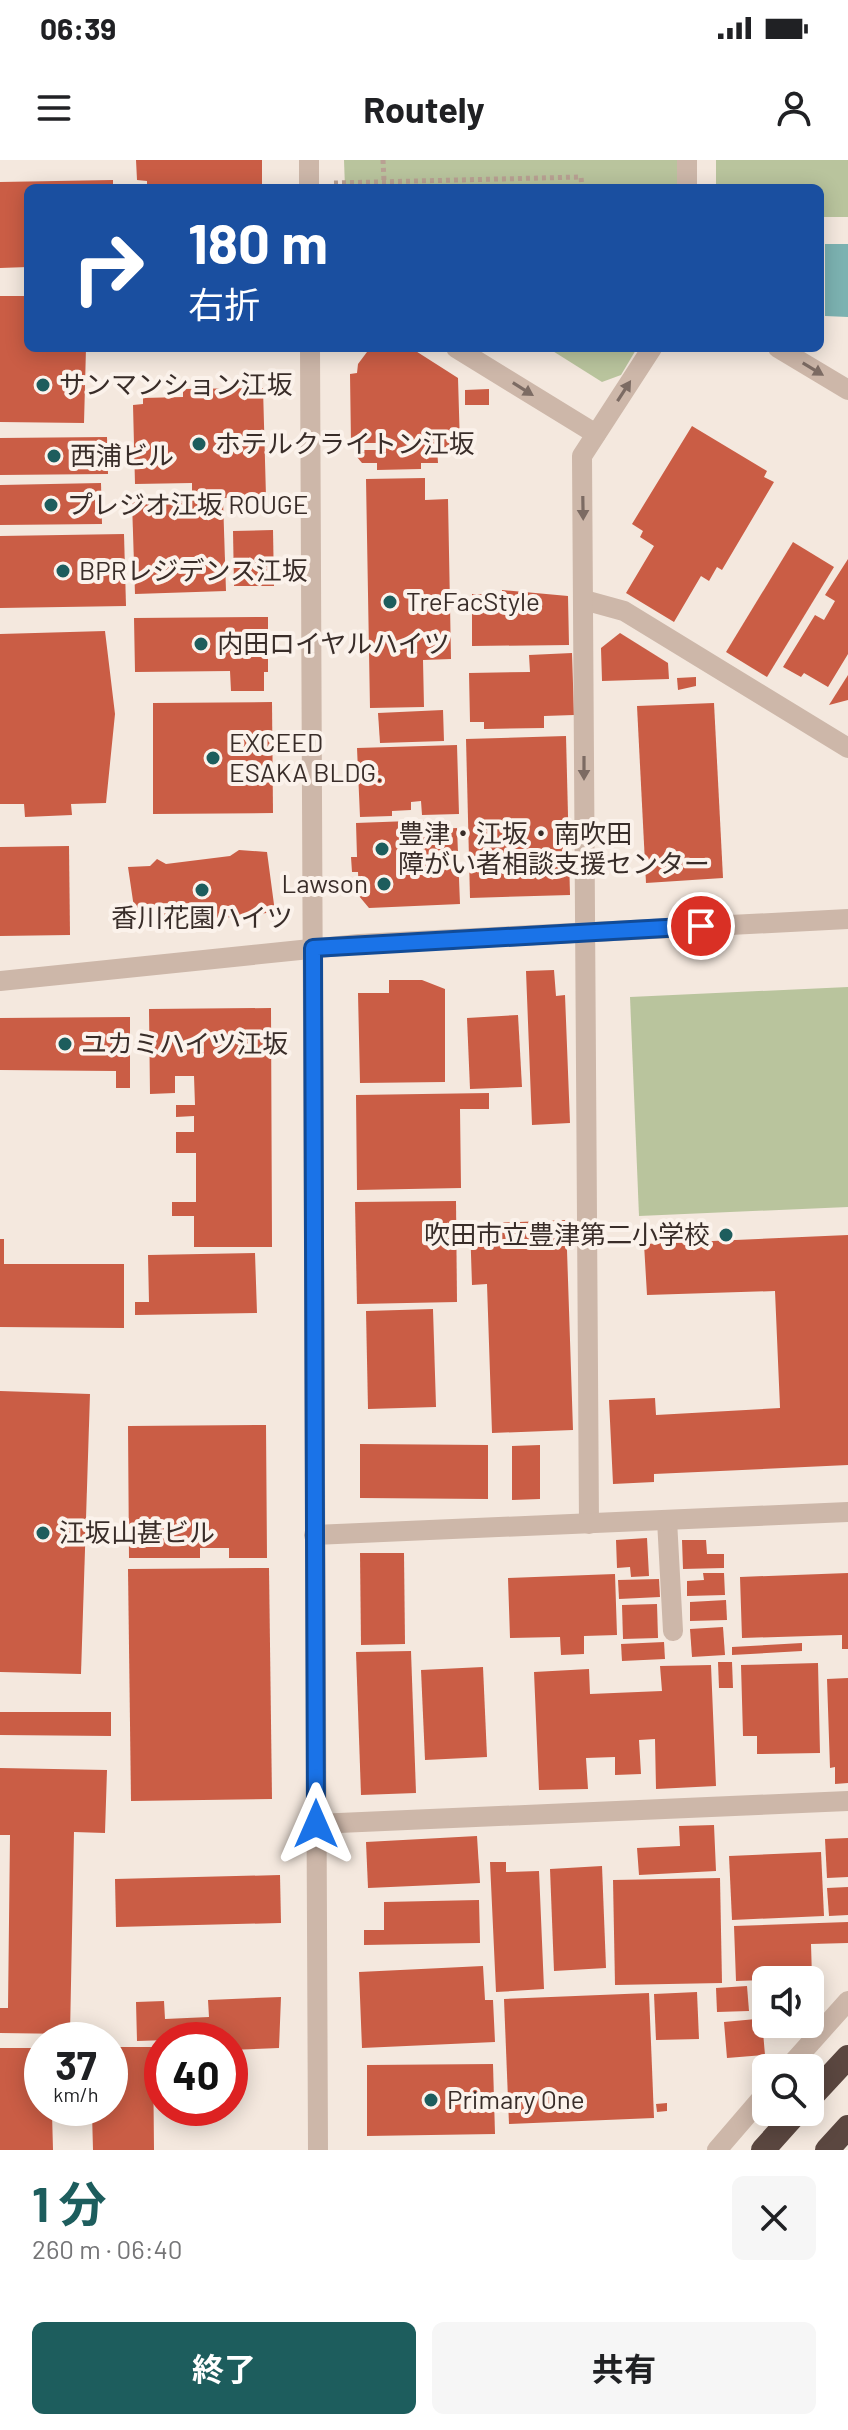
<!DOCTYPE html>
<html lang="ja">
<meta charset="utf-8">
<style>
body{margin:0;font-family:Barlow,"Noto Sans JP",sans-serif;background:#f6f6f6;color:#202124;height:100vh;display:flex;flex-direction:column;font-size:30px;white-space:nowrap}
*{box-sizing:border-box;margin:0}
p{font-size:26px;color:#757577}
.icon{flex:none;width:44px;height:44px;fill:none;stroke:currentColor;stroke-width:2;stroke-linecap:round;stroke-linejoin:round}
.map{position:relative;height:1990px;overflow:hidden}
.side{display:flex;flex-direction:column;background:#fff;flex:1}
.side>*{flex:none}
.top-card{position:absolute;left:24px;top:24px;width:800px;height:168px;border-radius:12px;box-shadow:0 4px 20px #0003;background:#1a4fa0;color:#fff;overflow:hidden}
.controls{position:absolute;left:752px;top:1806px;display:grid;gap:16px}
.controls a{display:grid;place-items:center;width:72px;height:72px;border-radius:12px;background:#fff;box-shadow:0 4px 20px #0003;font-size:40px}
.speed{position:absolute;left:24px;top:1862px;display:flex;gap:16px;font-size:40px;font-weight:700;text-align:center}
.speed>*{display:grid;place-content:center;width:104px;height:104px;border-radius:50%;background:#fff;box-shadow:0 4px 20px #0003;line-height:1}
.speed small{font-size:20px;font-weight:400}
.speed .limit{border:12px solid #d22;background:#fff;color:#111}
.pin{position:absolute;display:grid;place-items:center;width:68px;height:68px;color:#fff;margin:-34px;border:4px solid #fff;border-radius:50%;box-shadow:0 2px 8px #0007}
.me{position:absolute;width:88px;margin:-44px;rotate:0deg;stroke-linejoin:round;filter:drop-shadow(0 0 6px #0008)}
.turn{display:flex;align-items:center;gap:28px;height:168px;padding:0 32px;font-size:36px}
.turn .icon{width:104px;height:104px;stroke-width:2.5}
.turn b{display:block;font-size:56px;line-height:68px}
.round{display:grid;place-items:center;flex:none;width:84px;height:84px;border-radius:12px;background:#f6f6f6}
.head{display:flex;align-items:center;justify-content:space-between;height:136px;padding:0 32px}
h1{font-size:48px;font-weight:700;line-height:60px;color:#1d5d5d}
.button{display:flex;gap:16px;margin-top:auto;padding:16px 32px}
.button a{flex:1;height:92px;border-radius:12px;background:#1d5d5d;color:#fff;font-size:32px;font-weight:700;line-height:92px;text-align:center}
.button a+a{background:#f6f6f6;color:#202124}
.status{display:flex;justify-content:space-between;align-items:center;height:56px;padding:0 40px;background:#fff;direction:ltr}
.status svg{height:22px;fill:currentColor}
header{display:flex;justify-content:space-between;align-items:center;height:104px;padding:0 32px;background:#fff;font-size:36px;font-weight:700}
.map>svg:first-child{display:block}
.green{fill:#b9c49d}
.water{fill:#7cb2b1}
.building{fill:#ca5d45}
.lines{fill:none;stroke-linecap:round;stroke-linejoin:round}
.path{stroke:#b9a193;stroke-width:5;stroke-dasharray:4 4;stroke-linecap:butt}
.minor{stroke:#cdb7a9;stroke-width:20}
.highway{stroke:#5b4740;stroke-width:24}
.oneway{fill:#7c6b63}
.route-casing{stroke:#114b97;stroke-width:20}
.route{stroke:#1a73e8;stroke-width:14}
.poi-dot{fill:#1d5d5d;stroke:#fbf2eb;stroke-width:3}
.labels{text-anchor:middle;stroke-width:8;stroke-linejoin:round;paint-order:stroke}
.poi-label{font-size:26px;fill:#392d29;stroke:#fbf2eb;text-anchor:start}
</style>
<div class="status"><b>06:39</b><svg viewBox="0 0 49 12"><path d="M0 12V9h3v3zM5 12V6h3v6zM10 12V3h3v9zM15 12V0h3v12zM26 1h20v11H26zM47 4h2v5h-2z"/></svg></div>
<header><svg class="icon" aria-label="menu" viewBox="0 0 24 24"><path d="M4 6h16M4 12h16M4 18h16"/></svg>Routely<svg class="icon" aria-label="person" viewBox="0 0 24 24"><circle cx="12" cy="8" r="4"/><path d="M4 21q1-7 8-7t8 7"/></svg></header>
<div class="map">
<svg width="848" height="1990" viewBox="0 0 848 1990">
<rect width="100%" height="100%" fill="#f4e8de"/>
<g class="green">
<path d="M344 0H677V28H345Z"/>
<path d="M716 0H848V57H820V28H716Z"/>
<path d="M548 188H637L621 215 602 222Z"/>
<path d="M848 827V1047L639 1056 630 837Z"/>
</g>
<path class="water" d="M825 84H848V157L825 156Z"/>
<g class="building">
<path d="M136 0H262V28H147V21L137 20Z"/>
<path d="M113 20V28H28V107L0 108V22Z"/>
<path d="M0 136H28V188H86L84 263 0 262Z"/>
<path d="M370 188H411L458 218 460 286 437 288 438 303H421V309L377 310V303H362L357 297 360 290H377L376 283H351L350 214 357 213 358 204Z"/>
<path d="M263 228 266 337 220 338V332L192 333V323L135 324 133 245 143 244V238L183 237V229Z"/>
<path d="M489 229V245H465V230Z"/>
<path d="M692 266 767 311 764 317 774 322 722 410 717 407 709 421 701 416 674 462 626 433 654 386 640 377 643 371 632 364Z"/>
<path d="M107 277 108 314 0 315V278Z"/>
<path d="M425 318V340L448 339 451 499 423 500 424 547 370 548 366 319Z"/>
<path d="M101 323 102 364 0 365V325Z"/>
<path d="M223 340 226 431 135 434 132 342Z"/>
<path d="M273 370 274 426H234L233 371Z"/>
<path d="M124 374 126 446 0 448V376Z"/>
<path d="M793 382 834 407 767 517 726 492Z"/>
<path d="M848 399V494L828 527 804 513 801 517 783 507 815 455 824 460 835 441 825 435Z"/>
<path d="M502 430 568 436 569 485 472 486V434H502Z"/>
<path d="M268 457V512H264V531H231L230 511 135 512 134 458Z"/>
<path d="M105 471 115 554 106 643 71 644 72 655 25 657 24 644H0V474Z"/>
<path d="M620 473 668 503 669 519 602 521 601 488Z"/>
<path d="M572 493 574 555 544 556V568L484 569V562H470L469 513 530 512 529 495Z"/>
<path d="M848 515V540L829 545Z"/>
<path d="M696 517V526L678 530 677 518Z"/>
<path d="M272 542 273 653 153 654V543Z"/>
<path d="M714 543 723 718 646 723 637 546Z"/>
<path d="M443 550 444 581 380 583 378 553Z"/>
<path d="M566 576 570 735 470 738 466 579Z"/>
<path d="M457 585 459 654 422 655 421 641 411 642V650L392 651V656L360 657 357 588Z"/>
<path d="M436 660V669L457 668 460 744 369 748 359 736 358 712H352L351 697H357L356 663Z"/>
<path d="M69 686 70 775 0 776V687Z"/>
<path d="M239 690 267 692 275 752 137 768 128 707 150 706 157 699 166 704 230 696Z"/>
<path d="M554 810 556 836 565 835 570 963 532 965 526 811Z"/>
<path d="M389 820H422L445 829V922L360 923 358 833H389Z"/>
<path d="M271 848 272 1087H194V1056H172V1042H196V993H176V972H194V956L176 957V945H195L194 916H175V933L150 934 149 849Z"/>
<path d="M518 855 522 927 470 929 467 858Z"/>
<path d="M130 857V928H116V911L0 910V858Z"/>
<path d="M489 933V949H460L461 1028 357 1030 356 935Z"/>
<path d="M456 1041 457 1142 357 1144 355 1042Z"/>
<path d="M566 1060 573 1270 492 1273 487 1124 472 1125 470 1064Z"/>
<path d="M848 1075V1305L654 1314V1322L613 1324 609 1240 655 1238 656 1255 780 1248 775 1131 647 1135 644 1084Z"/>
<path d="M0 1079H4V1104H124V1168L0 1167Z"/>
<path d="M255 1093 257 1153 135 1155V1142H149L148 1095Z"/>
<path d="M433 1149 436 1247 368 1249 366 1151Z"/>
<path d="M0 1231 90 1234 81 1514 0 1512Z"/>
<path d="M266 1265 267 1398H229V1388H200V1398H129L128 1266Z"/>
<path d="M360 1284 488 1285V1339L360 1338Z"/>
<path d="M540 1285V1339L512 1340V1286Z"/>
<path d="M647 1378 649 1416 631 1417 630 1407 617 1408 616 1380Z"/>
<path d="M682 1380H706L707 1394H724V1408L683 1409Z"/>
<path d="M360 1393H404L405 1484 361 1485Z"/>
<path d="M269 1408 272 1639 131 1641 128 1409Z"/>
<path d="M703 1413H724L725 1435 687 1436V1421L704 1420Z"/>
<path d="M848 1413V1489H842V1475L742 1478 740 1417Z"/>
<path d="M615 1414 617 1475 584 1476V1494L561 1495 560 1477 510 1478 508 1418Z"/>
<path d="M659 1419 660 1437 619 1439 618 1420Z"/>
<path d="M726 1440 727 1460 690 1461V1442Z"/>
<path d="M657 1444 658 1478 623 1479 622 1445Z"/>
<path d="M723 1467 725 1495 692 1497 690 1469Z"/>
<path d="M664 1482 665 1499 622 1501 621 1484Z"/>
<path d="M802 1483V1491L732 1495V1487Z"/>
<path d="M411 1491 416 1633 361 1635 356 1492Z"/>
<path d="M718 1502H732L733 1528H719Z"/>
<path d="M818 1503 820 1593 757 1594V1576H743L741 1505Z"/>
<path d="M711 1505 716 1626 656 1629 655 1579 639 1580 641 1614 615 1615V1597L586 1598 588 1629 539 1630 534 1512 589 1509 590 1534 662 1531 660 1506Z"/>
<path d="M483 1507 487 1597 425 1600 421 1510Z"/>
<path d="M848 1518V1623L835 1624V1607L830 1608 827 1519Z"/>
<path d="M0 1552H111V1576L0 1575Z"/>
<path d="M0 1608 107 1610 105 1673 74 1672 70 1874 0 1873V1848H8L10 1675H0Z"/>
<path d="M714 1665 716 1711 639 1715 637 1688 680 1686 679 1666Z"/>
<path d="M477 1676 480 1723 368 1728 366 1682Z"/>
<path d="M848 1678V1717L827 1718 825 1679Z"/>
<path d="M821 1692 824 1756 732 1760 729 1696Z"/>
<path d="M490 1702H506V1712L539 1711 544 1829 496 1832Z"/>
<path d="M602 1706 606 1808 554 1811 550 1709Z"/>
<path d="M280 1715 281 1763 116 1767 115 1719Z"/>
<path d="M720 1718 722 1823 615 1825 613 1720Z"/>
<path d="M848 1727V1755L829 1756 827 1728Z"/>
<path d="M479 1740 480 1783 364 1785V1770H384V1742Z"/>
<path d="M848 1762V1783L811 1784 812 1818 736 1821 734 1766Z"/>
<path d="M483 1806 485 1840H493L495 1882 362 1888 359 1812Z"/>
<path d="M810 1822H821L822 1839 810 1840Z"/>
<path d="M761 1824H766V1852H762Z"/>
<path d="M747 1826 749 1851 717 1852 716 1828Z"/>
<path d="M697 1832 699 1879 656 1880 654 1834Z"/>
<path d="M649 1833 654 1958 509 1964 504 1839Z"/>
<path d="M281 1837 279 1888 230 1890 227 1878 137 1881 136 1842 164 1841 165 1859 209 1857 208 1840Z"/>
<path d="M766 1858V1864H800V1869L763 1872 765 1895 727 1898 724 1862Z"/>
<path d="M110 1887H153L154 1990H93L92 1953H52L53 1990H0V1888H42V1948H110Z"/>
<path d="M493 1904 495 1974 367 1976V1905Z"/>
<path d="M667 1943V1951L657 1952 656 1944Z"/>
</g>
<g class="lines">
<g class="path">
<path d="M383 0 384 21"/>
<path d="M334 23 581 17 582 28"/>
</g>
<g class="minor">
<path d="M309 0V28"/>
<path d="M687 0V28"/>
<path d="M310 188 318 1990"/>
<path d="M456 188 596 274"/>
<path d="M778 188 848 230"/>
<path d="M584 440 624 451 848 588"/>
<path d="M0 821 359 784 848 759"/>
<path d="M667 1360 673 1471"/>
<path d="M589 1364 582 296 652 188"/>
<path d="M314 1375 848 1352"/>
<path d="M316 1664 848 1641"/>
<path d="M788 1908 848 1841"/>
<path d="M717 1990 766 1933"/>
</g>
<g class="highway">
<path d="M810 1938 848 1897"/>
<path d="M763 1990 797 1952"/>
<path d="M827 1990 848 1967"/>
</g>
</g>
<defs><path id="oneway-solid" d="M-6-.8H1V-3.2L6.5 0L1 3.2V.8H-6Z" transform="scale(2)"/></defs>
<g class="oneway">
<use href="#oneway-solid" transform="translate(813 209) rotate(31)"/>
<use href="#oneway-solid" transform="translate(523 229) rotate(32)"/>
<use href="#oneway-solid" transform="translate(624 231) rotate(-57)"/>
<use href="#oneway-solid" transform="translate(583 348) rotate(89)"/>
<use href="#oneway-solid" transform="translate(584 608) rotate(90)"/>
</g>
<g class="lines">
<g class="route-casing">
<path id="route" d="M316 1664 313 788 701 766"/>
</g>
<use href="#route" class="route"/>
</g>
<g class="poi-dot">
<circle cx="43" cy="225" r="8"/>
<circle cx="199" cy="284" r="8"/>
<circle cx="54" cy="296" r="8"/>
<circle cx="51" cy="345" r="8"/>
<circle cx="63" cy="411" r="8"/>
<circle cx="390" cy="442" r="8"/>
<circle cx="201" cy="484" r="8"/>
<circle cx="213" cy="598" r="8"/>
<circle cx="382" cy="689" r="8"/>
<circle cx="384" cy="724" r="8"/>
<circle cx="202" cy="730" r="8"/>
<circle cx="65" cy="884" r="8"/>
<circle cx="726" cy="1075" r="8"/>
<circle cx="43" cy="1373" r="8"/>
<circle cx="431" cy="1940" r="8"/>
</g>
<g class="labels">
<g class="poi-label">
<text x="59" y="234">サンマンション江坂</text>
<text x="215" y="293">ホテルクライトン江坂</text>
<text x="70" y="305">西浦ビル</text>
<text x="67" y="354">プレジオ江坂 ROUGE</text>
<text x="79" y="420">BPRレジデンス江坂</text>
<text x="406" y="451">TreFacStyle</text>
<text x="217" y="493">内田ロイヤルハイツ</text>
<text x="229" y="592">EXCEED<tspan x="229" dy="30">ESAKA BLDG.</tspan></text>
<text x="398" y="683">豊津・江坂・南吹田<tspan x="398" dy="30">障がい者相談支援センター</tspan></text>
<text x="368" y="733" text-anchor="end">Lawson</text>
<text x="202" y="767" text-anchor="middle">香川花園ハイツ</text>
<text x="81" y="893">ユカミハイツ江坂</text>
<text x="710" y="1084" text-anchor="end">吹田市立豊津第二小学校</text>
<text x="59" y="1382">江坂山甚ビル</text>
<text x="447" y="1949">Primary One</text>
</g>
</g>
</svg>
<div class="controls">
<a><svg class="icon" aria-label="sound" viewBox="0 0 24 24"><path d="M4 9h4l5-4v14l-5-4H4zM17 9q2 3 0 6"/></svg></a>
<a><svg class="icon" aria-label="search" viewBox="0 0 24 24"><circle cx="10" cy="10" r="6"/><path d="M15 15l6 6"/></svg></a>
</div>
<div class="speed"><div>37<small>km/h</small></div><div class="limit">40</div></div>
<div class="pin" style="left:701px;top:766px;background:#d93025"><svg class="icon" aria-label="arrive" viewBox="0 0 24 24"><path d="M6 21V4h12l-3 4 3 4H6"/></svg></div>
<svg class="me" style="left:316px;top:1664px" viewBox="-20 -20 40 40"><path d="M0-17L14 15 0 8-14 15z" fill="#1a73e8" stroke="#fff" stroke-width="4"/></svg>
<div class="top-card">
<div class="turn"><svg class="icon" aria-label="right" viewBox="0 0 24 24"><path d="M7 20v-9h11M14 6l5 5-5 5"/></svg><div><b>180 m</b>右折</div></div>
</div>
</div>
<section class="side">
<div class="head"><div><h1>1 分</h1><p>260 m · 06:40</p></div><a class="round"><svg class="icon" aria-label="close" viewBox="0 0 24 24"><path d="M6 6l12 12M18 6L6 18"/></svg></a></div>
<div class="button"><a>終了</a><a>共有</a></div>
</section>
